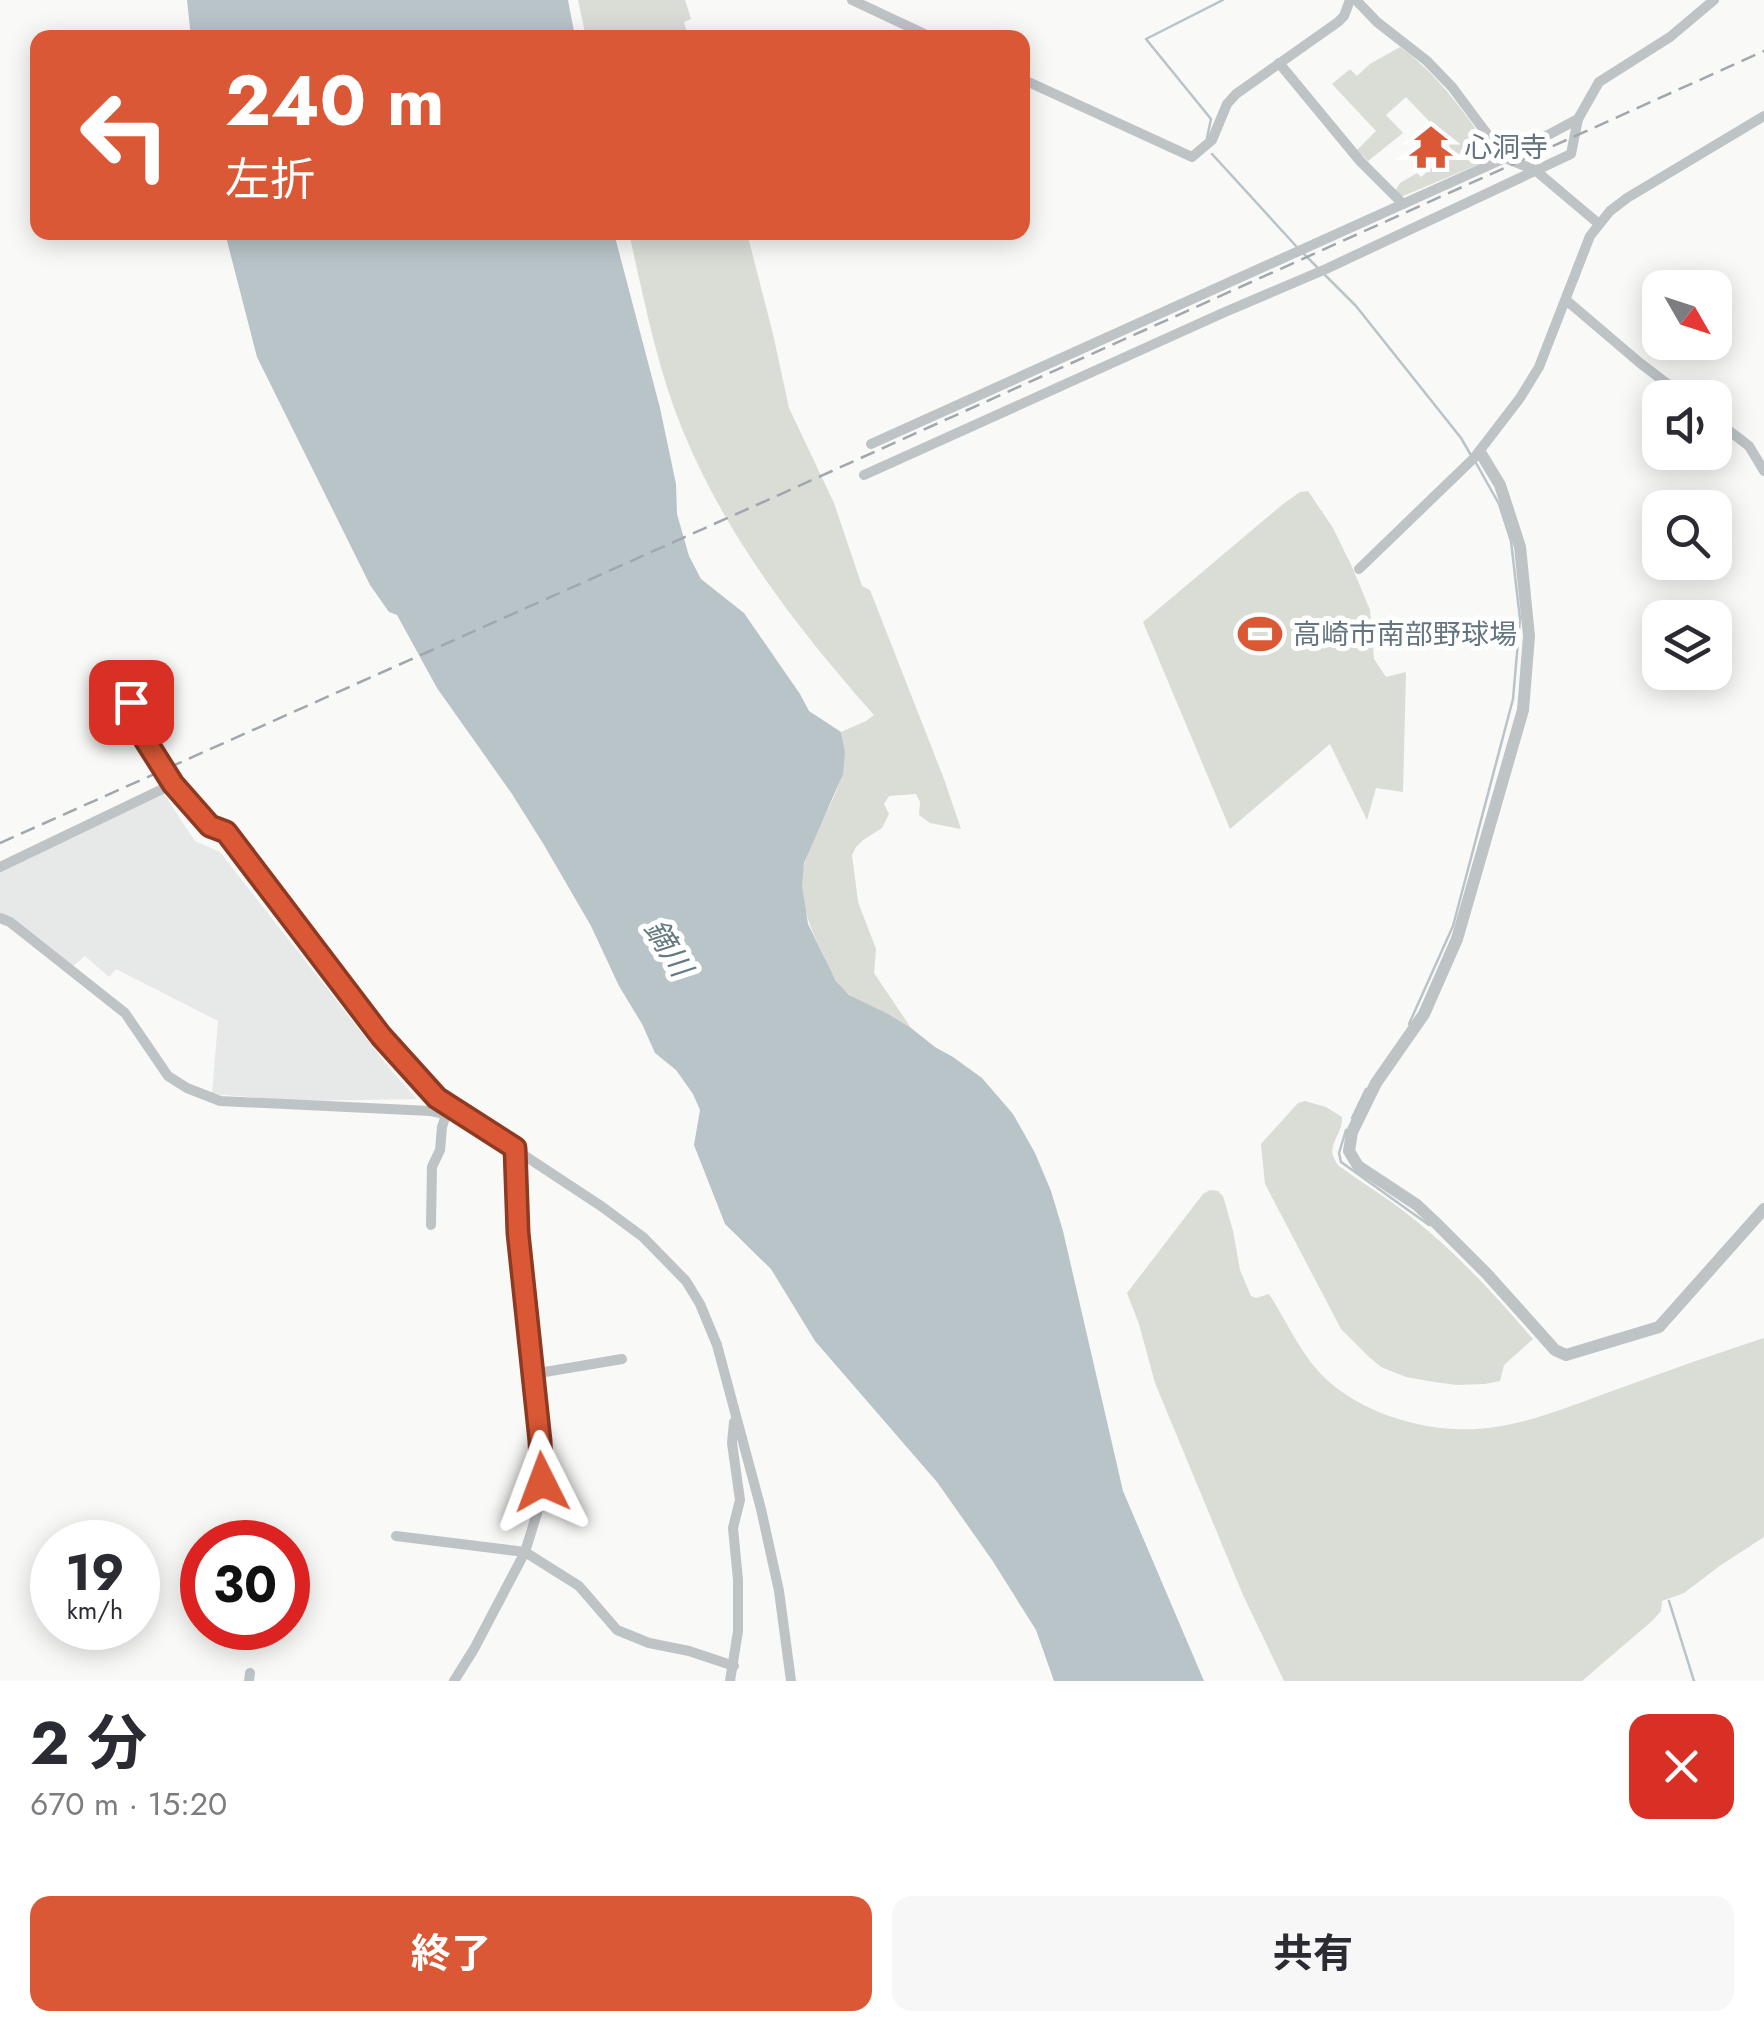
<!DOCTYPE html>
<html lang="ja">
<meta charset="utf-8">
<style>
body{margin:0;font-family:Jost,"Noto Sans JP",sans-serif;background:#f7f7f7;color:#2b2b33;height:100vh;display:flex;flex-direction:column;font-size:38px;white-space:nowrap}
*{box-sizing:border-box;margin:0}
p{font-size:32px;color:#7c7c81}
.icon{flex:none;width:55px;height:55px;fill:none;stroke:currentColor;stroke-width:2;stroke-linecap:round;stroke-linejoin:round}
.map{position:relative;height:1681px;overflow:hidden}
.panel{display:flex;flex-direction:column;background:#fff;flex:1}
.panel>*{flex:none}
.hud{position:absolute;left:30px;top:30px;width:1000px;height:210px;border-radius:20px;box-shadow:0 5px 25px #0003;background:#da5835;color:#fff;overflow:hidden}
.needle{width:65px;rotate:129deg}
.tools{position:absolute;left:1642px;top:270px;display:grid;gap:20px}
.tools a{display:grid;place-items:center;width:90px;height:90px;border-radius:20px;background:#fff;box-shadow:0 5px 25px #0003;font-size:50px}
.speed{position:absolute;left:30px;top:1520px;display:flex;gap:20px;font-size:50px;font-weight:700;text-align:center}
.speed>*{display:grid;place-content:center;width:130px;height:130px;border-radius:50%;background:#fff;box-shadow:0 5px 25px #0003;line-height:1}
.speed small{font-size:25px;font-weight:400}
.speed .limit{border:15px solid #d22;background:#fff;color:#111}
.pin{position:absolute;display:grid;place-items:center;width:85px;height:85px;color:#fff;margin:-42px;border-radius:20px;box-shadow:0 5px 15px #0006}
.me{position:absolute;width:110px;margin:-55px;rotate:357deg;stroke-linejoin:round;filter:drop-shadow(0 0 8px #0008)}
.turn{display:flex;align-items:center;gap:35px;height:210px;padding:0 30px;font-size:45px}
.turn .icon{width:130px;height:130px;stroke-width:2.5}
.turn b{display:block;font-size:70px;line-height:85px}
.round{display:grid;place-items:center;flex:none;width:105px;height:105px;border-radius:20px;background:#f7f7f7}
.headline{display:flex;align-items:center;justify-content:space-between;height:170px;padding:0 30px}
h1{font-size:60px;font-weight:700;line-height:75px}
.button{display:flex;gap:20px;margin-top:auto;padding:20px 30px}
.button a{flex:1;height:115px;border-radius:20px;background:#da5835;color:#fff;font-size:40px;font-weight:700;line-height:115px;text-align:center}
.button a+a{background:#f7f7f7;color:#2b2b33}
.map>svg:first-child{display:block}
.built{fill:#e7e8e8}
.green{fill:#d9ddd6}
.water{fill:#b8c4c8}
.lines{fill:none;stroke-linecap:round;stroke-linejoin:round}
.stream{stroke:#b8c4c8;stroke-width:2.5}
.minor{stroke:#bec3c6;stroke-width:10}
.tertiary{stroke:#bec3c6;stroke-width:12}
.rail{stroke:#a0a7ad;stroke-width:2.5;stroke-dasharray:15 8;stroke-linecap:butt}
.route-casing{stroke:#8e3922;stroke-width:25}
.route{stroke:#da5835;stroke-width:18}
.labels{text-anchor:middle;stroke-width:10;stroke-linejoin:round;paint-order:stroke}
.poi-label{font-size:28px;fill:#657580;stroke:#fff;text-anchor:start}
.water-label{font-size:30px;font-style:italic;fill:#657a81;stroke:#fff}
</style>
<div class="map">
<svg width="1764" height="1681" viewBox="0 0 1764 1681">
<rect width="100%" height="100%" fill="#f9f9f7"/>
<path class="built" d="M164 794 195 841 220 852 390 1069 417 1099 303 1101 212 1094 218 1021 116 969 109 977 85 956 73 966 0 914V871Z"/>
<g class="green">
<path d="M578 0H685L691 19 684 22 688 36 694 34 695 37H586Z"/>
<path d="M1400 47C1440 76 1465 114 1493 153L1491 159 1401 197 1395 191 1400 183 1417 173 1421 177 1450 152 1449 142 1406 97 1386 115 1403 133 1368 161 1357 150 1376 131 1332 84 1350 69 1357 76 1370 64Z"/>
<path d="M629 233H747L773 334 789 408 834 503 862 586 870 590 944 779 961 829 930 823 919 815 920 802 916 794 889 796 884 804 889 814 882 828 863 840 856 847 852 855 858 902 876 949 874 973 911 1028C892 1017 865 1007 850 995 835 985 829 966 821 950 808 924 796 892 805 862 819 813 853 787 841 732L866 721 874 715C798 629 727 538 683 431 657 368 644 299 629 233Z"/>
<path d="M1308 491 1333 528 1353 569 1370 610 1374 659 1386 677 1406 672 1403 792 1376 788 1367 820 1330 744 1230 829 1143 622 1283 504 1300 492Z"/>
<path d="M1305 1101 1326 1107 1342 1117C1343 1137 1322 1146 1339 1166 1362 1183 1388 1198 1410 1216 1457 1253 1494 1294 1533 1339L1504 1365 1500 1381 1485 1384 1457 1385 1434 1382 1406 1377 1381 1367 1368 1356 1341 1329 1265 1184 1261 1144 1298 1103Z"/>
<path d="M1210 1190 1218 1191 1223 1196 1233 1231 1240 1270 1251 1296 1256 1298 1269 1294C1286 1320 1301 1355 1324 1377 1341 1394 1367 1408 1389 1416 1481 1448 1541 1416 1626 1386 1672 1369 1718 1353 1764 1338V1537L1721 1565 1684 1593 1662 1601 1661 1611 1652 1621 1582 1681H1284L1243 1595 1155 1383 1139 1324 1127 1293 1203 1194Z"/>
</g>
<g class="water">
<path d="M187 0H568L575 37H191Z"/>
<path d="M225 233H614L660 408 676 484 677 514 689 556 701 579 744 613 800 694 809 711 841 732 845 752 843 774 804 863 802 886 808 924 836 981 849 995 888 1014 911 1028 935 1047 953 1057 982 1078 1013 1114 1035 1153 1051 1191 1063 1231 1123 1491 1204 1681H1054L1036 1630 992 1560 937 1482 815 1341 771 1269 725 1224 694 1145 700 1110 693 1094 676 1070 655 1053 642 1024 619 986 591 926 544 845 512 794 437 688 397 615 389 612 370 585 257 357Z"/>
</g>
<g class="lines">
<g class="stream">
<path d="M1207 138 1211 119 1146 39 1223 0"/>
<path d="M1212 154 1296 246"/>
<path d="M1302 252 1317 267"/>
<path d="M1323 273 1356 306 1461 438 1472 457"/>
<path d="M1409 1024 1453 926 1513 699 1520 619 1511 541 1499 504 1476 463"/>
<path d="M1352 1118 1366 1089"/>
<path d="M1346 1130 1339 1153 1341 1162 1429 1225"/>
<path d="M1669 1601 1694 1681"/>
</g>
<g class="minor">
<path d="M852 0 933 38"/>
<path d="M1356 0 1377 22 1427 61 1452 87 1505 158 1535 170 1599 224"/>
<path d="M1279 63 1360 161 1403 204"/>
<path d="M1022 79 1192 157 1212 140 1227 104 1236 94 1338 22 1344 16 1350 0"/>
<path d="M1566 300 1640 363 1686 398"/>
<path d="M1715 420 1749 446 1764 471"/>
<path d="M871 444 1505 158 1578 119"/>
<path d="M864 475 1225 312 1326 269 1571 154 1578 119 1599 82 1670 37 1714 0"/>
<path d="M1359 569 1474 458 1520 398 1539 367 1590 236 1610 211 1627 198 1764 116"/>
<path d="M131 702 144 738 173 784 211 826 226 833 381 1036 437 1098 601 1206 643 1237 686 1281 700 1304 717 1345 761 1509 779 1591 791 1681"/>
<path d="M0 867 173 784"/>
<path d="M0 918 10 922 125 1013 168 1076 187 1088 220 1101 430 1111 460 1118"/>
<path d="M431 1225 432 1167 440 1150 442 1127 448 1109"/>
<path d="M533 1374 622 1359"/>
<path d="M396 1536 525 1552 579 1586 617 1630 649 1643 689 1651 734 1666"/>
<path d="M249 1681 250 1673"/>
<path d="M454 1681 474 1649 525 1552 537 1513 542 1482 541 1441 518 1233 515 1148"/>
<path d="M730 1681 738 1631V1580L733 1528 740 1500 732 1443 734 1422"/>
</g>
<path class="tertiary" d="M1480 452 1500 485 1520 547 1529 636 1523 710 1457 939 1424 1014 1376 1083 1352 1132 1349 1151 1358 1166 1417 1205 1437 1224 1487 1274 1555 1350 1566 1355 1659 1327 1764 1209"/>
<path class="rail" d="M0 843 761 503 1764 51"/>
</g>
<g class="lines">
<g class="route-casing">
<path id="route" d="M131 702 144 738 173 784 210 826 226 832 381 1036 437 1098 515 1148 518 1233 540 1441 542 1482"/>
</g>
<use href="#route" class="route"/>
</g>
<defs>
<g id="temple-bare" transform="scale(3.45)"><path d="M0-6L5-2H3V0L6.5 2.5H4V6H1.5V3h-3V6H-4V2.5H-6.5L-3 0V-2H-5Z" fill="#da5835" stroke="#fff" stroke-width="2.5" paint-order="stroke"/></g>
<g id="stadium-bare" transform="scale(3.45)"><path d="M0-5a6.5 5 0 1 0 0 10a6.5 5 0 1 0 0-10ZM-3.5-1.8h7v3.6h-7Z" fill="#da5835" stroke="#fff" stroke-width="2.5" paint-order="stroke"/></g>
</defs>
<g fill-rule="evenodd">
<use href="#temple-bare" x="1431" y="147"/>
<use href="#stadium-bare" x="1260" y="634"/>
</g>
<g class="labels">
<g class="poi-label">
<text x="1464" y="157">心洞寺</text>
<text x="1293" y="644">高崎市南部野球場</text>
</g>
<g class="water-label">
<text transform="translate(668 948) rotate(58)" y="10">鏑川</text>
</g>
</g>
</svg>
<div class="tools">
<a><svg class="needle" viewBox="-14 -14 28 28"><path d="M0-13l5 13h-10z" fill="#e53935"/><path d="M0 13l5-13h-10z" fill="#7c7c81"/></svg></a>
<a><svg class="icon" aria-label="sound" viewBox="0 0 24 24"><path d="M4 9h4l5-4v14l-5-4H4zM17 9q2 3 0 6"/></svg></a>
<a><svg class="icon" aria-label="search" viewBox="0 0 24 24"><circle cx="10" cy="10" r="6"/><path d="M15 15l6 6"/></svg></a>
<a><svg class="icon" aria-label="layers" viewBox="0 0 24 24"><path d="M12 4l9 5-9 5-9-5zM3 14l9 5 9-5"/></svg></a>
</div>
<div class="speed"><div>19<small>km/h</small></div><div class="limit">30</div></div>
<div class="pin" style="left:131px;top:702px;background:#d93025"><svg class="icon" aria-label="arrive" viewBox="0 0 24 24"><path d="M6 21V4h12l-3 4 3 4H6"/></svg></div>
<svg class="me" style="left:542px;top:1482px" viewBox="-20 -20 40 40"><path d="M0-17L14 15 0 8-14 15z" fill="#da5835" stroke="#fff" stroke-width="4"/></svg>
<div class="hud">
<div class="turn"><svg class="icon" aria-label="left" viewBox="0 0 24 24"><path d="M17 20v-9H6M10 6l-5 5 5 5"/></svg><div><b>240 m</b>左折</div></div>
</div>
</div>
<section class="panel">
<div class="headline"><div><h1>2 分</h1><p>670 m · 15:20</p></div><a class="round" style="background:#d93025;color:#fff"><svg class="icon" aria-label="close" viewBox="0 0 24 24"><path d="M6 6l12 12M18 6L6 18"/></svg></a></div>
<div class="button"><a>終了</a><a>共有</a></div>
</section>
